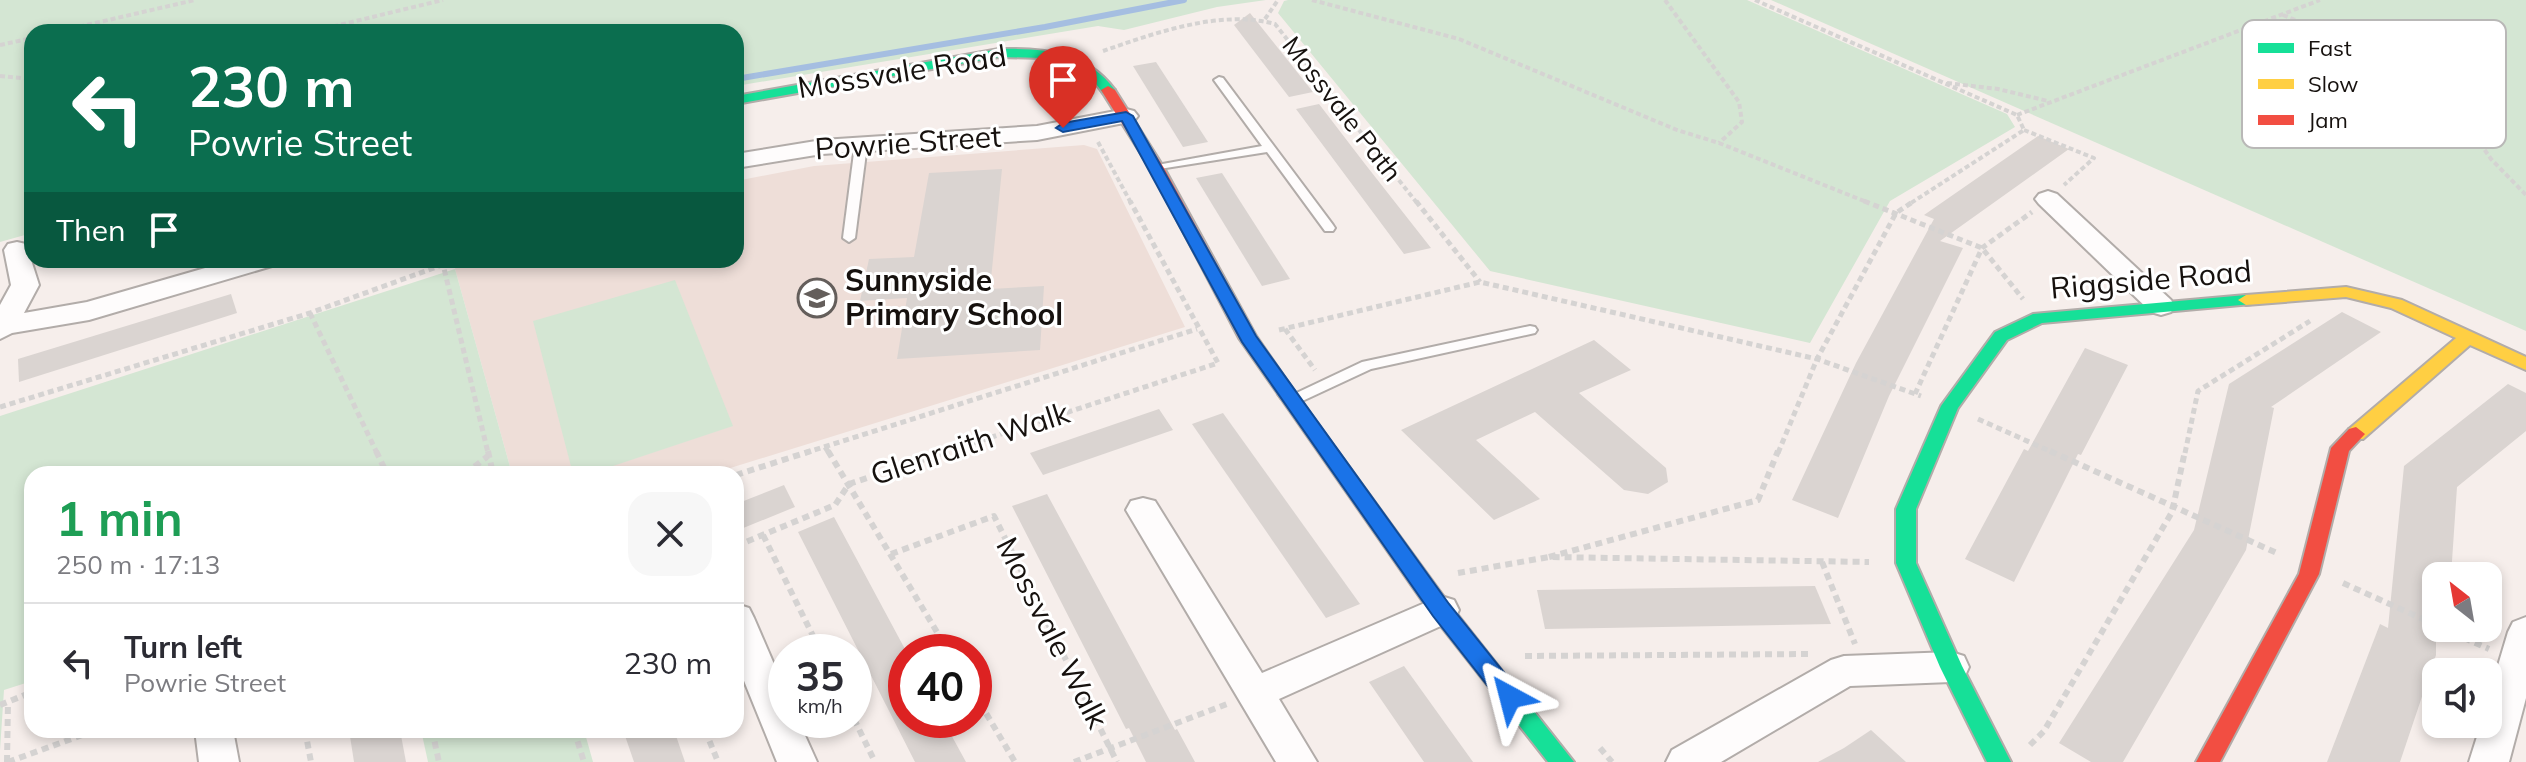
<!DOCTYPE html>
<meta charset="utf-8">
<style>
body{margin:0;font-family:Mulish,sans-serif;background:#f7f7f7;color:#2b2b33;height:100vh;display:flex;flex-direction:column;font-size:30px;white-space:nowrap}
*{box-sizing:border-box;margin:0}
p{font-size:26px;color:#7c7c81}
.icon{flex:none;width:44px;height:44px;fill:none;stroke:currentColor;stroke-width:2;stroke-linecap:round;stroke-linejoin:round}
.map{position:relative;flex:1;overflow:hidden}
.sheet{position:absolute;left:24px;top:466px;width:720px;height:272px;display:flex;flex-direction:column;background:#fff;border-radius:24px;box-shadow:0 4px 12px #0003}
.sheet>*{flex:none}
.hud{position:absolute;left:24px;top:24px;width:720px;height:244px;border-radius:24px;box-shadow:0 4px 12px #0003;background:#0b6e4f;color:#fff;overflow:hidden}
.needle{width:52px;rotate:329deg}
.tools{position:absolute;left:2422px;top:562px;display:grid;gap:16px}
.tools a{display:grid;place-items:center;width:80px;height:80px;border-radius:16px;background:#fff;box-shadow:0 4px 12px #0003;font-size:40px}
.speed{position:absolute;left:768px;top:634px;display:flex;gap:16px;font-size:40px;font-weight:700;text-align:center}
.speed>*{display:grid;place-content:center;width:104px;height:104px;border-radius:50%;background:#fff;box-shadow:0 4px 12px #0003;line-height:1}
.speed small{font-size:20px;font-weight:400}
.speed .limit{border:12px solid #d22;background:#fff;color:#111}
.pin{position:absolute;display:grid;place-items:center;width:68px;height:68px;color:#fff;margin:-82px -34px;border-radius:50% 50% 50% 0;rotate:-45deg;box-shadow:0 0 8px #0007}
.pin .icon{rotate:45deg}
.me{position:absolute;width:88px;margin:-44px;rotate:322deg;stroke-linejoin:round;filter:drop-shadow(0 0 6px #0008)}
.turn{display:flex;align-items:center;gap:28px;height:168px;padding:0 32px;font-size:36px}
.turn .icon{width:104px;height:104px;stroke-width:2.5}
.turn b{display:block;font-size:56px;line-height:68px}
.then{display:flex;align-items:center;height:76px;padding:0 32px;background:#0003;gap:16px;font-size:30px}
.round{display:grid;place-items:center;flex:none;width:84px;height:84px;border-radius:24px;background:#f7f7f7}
.summary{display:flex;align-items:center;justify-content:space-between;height:136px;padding:0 32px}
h1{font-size:48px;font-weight:700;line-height:60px;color:#1e9e55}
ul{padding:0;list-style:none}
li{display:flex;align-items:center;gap:24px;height:120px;padding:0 32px;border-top:2px solid #e1e1e2}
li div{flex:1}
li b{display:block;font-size:30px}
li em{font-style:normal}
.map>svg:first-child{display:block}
.built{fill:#eeded8}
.green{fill:#d4e6d3}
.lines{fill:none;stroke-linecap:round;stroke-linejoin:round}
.stream{stroke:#a5bee1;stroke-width:6}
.building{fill:#dad4d1}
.lane-casing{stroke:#b2aca9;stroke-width:4}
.street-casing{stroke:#b2aca9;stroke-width:4}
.fast-casing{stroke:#b2aca9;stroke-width:4}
.slow-casing{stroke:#b2aca9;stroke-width:4}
.jam-casing{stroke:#b2aca9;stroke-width:4}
.path-far2{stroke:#d5d3d2;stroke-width:4;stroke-dasharray:5 3;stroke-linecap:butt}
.path-far1{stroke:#d5d3d2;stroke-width:5;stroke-dasharray:6 4;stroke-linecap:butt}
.path{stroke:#d5d3d2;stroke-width:6;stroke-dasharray:7 5;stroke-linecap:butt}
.lane{fill:#fefcfc;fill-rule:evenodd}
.street{fill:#fefcfc;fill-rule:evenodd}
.fast{fill:#16e098;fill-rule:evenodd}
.slow{fill:#ffcf43;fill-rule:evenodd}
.jam{fill:#f24e42;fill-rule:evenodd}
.route{fill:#1a73e8;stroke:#114b97;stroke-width:2}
.labels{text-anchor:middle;stroke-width:6;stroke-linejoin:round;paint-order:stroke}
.far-street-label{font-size:26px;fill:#16110e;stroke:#fff}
.street-label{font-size:30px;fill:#16110e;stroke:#fff}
.poi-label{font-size:30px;font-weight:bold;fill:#16110e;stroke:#fff;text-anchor:start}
.key{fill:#fff;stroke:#b9b8b7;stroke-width:2}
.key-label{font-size:22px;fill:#16110e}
</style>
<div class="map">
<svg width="2526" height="762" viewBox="0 0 2526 762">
<rect width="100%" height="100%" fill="#f6eeeb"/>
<path class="built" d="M1084 145 1097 149 1185 327 711 474H512L455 269 458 260H736V181L814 166Z"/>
<g class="green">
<path d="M0 0H1266L1217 7 1124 30 1098 26 736 86V32H32V233L0 242Z"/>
<path d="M1288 0H1747L2007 114 2015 127 1890 201 1810 343 1490 271 1278 13 1284 1Z"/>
<path d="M1771 0H2526V331Z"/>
<path d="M455 269 512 474H32V681L4 690 0 750V416Z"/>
<path d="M675 280 733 426 589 474H573L533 321Z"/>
<path d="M421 730H584L593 762H428Z"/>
</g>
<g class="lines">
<path class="stream" d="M736 79 1045 27 1184 0"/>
</g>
<g class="building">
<path d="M1250 13 1313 92 1289 97 1234 25Z"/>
<path d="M1156 62 1208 142 1183 147 1133 66Z"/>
<path d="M1319 104 1365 164 1431 248 1404 254 1296 109Z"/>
<path d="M2038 136 2069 149 1940 241 1963 248 1889 396 1838 518 1792 500 1856 363 1934 219 1924 215Z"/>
<path d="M1002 169 990 289 1044 286 1040 350 897 359 907 298 860 301 869 259 914 257 929 173Z"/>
<path d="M1222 173 1290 279 1262 286 1196 178Z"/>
<path d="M231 294 237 313 19 382 18 359Z"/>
<path d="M2342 312 2381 332 2271 407 2274 408 2246 550 2123 762H2091L2059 743 2194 530 2229 384Z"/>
<path d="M1594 340 1631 370 1579 393 1666 468 1668 482 1648 494 1624 490 1535 412 1476 440 1540 499 1494 520 1401 430Z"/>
<path d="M2085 348 2128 365 2081 455 2078 454 2014 582 1965 559 2024 449 2028 451Z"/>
<path d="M2508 384 2526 393V431L2457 487 2451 576H2436V655L2400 762H2327L2380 624 2388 628 2404 466Z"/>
<path d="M1159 409 1173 430 1043 475 1030 453Z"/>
<path d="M1223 413 1360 604 1326 618 1192 424Z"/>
<path d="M784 485 795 507 736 531V504Z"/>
<path d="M1047 494 1175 730 1177 729 1195 762H1146L1129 728 1126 729 1012 506Z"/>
<path d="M834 517 906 651V720H943L966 762H915L798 532Z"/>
<path d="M1815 586 1831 624 1545 629 1537 590Z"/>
<path d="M1404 666 1473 762H1424L1369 682Z"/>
<path d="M349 730H400L406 762H354Z"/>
<path d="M623 730H674L685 762H634Z"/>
<path d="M1871 730 1906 762H1818L1844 748Z"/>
</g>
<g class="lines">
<g class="lane-casing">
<g id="lane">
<path d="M1219 77 1223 78 1333 225 1335 228 1333 231H1325L1267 152 1153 170 1151 168 1157 165 1262 146 1214 80Z"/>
<path d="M861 142 867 145 855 238 849 242 843 238 855 145Z"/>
<path d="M1530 326 1535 327 1537 330 1535 333 1371 369 1298 403 1293 405 1286 400 1288 397 1362 362Z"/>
</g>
</g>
<g class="street-casing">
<g id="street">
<path d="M1126 109 1134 111 1138 116 1134 121 1037 140 822 154 736 168V154L822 140 1037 126Z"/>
<path d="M2048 191 2057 194 2171 300 2175 306 2171 312 2161 315 2151 312 2039 204 2035 199 2039 194Z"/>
<path d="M17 242 26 244 39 285 24 313 87 302 233 260H276L272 266 89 320 12 333 0 339V305L11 285 4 250 8 244Z"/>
<path d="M1143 498 1155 501 1262 673 1441 596 1454 600 1459 610 1454 620 1279 699 1317 762H1276L1126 510 1131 501Z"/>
<path d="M736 604 749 608 754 618 786 692V720H798L817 762H777L736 661Z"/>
<path d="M2526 617V698L2509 762H2469L2481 724H2488V699L2508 632 2513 622Z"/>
<path d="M1951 652 1964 656 1969 667 1964 678 1951 682 1850 686 1721 762H1666L1672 750 1831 660 1844 656Z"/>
<path d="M195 730H233L239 762H199Z"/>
</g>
</g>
<g class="fast-casing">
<g id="fast">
<path d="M999 49C1044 48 1086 51 1115 90L1113 93H1103L1093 80 1069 64 1045 58 999 57 736 104V96Z"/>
<path d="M2246 295 2252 296 2254 300 2252 304 2042 323 2007 340 1958 408 1916 509V563L1962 666 2011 762H1987L1940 667 1896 563V509L1941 406 1995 332 2033 314Z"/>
<path d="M1287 388 1293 390 1449 604 1574 762H1548L1433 616 1281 398 1278 394Z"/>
</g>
</g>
<g class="slow-casing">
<path id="slow" d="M2346 287 2402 300 2526 357V370L2470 345 2363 439H2349L2347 434 2349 429 2456 338 2391 308 2346 297 2246 305 2238 300 2246 295Z"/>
</g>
<g class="jam-casing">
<g id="jam">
<path d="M1108 86 1115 90 1164 168 1256 336 1296 394 1293 398H1281L1239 338 1150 168 1101 90Z"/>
<path d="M2356 427 2365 434 2349 451 2319 574 2220 762H2196L2299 574 2331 448 2349 429Z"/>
</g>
</g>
<g class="path-far2">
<path d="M1312 0 1459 39 1677 130 1719 143 1869 203"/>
<path d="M1665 0 1739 102 1742 122 1719 143"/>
<path d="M1755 0 2017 115 2024 130 1911 203"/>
<path d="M2283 15 2332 35 2452 103 2491 159 2526 195"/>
<path d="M1265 19 1278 0"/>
<path d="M56 32 195 0"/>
<path d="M310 32 443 0"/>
<path d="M0 45 32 38"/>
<path d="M1103 51C1155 33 1221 9 1275 24L1417 203"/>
<path d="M0 76 32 79"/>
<path d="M1947 83 1998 89 2048 101"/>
<path d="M2017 115 2320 0"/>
<path d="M2024 130 2094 158 2064 185"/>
<path d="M1098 142 1131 203"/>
</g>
<g class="path-far1">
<path d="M1416 201 1480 282"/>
<path d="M1864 201 1982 248 2023 299"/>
<path d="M442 260 488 453"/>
<path d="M310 313 377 453"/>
<path d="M1285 329 1315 370"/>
<path d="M1279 330 1480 282 1817 359 1921 396"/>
<path d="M1915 394 1982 248 2032 212"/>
<path d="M0 407 310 313 442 265"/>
<path d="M1978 419 2054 453"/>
<path d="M825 447 829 453"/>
<path d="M805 453 1197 329"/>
<path d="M943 453 1218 363 1130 201"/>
<path d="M1778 453 1817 359 1896 213 1914 201"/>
<path d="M2185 453 2198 391 2310 321"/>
</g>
<g class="path">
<path d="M376 451 387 474"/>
<path d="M488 451 493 474"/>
<path d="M828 451 949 652"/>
<path d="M2050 451 2279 554"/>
<path d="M465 474 488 456"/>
<path d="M736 475 811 451"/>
<path d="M763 535 821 652"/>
<path d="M736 546 835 505 849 484 949 451"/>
<path d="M891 554 994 516 1117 762"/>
<path d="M1549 557 1758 500 1778 451"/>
<path d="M1822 562 1855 644"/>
<path d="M1458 573 1549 557 1869 562"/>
<path d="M2343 583 2436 625"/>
<path d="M2442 628 2489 649"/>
<path d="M1525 656 1811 654"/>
<path d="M974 693 1015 762"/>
<path d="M0 705 32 692"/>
<path d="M854 719 875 762"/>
<path d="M305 730 311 762"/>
<path d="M432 730 439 762"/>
<path d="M574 730 584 762"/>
<path d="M705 730 718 762"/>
<path d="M2030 745 2044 731 2172 512 2185 451"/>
<path d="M1600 748 1612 762"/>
<path d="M7 762 8 702"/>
<path d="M8 762 96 730"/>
<path d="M1074 762 1227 704"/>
</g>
<use href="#lane" class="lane"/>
<use href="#street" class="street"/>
<use href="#fast" class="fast"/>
<use href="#slow" class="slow"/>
<use href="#jam" class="jam"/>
</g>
<path class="route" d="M1126 112 1133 116 1256 336 1449 604 1518 690 1521 697 1518 704 1510 706 1502 704 1433 616 1242 342 1122 121 1063 132 1056 128 1063 123Z"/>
<defs>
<g id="school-ring" transform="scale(2)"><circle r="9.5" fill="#fff" stroke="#645e5b" stroke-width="1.5"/><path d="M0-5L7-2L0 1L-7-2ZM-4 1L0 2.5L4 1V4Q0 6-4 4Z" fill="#645e5b"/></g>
</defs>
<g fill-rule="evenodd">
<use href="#school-ring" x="817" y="298"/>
</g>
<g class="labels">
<g class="far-street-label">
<text transform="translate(1342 109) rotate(52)" y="9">Mossvale Path</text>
</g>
<g class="street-label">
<text transform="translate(902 72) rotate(-9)" y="10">Mossvale Road</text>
<text transform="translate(908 143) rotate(-4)" y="10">Powrie Street</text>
<text transform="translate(2151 280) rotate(-5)" y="10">Riggside Road</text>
<text transform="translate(970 444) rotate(-18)" y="10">Glenraith Walk</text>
<text transform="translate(1052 633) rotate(63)" y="10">Mossvale Walk</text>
</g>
<g class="poi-label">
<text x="845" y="291">Sunnyside<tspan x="845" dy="34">Primary School</tspan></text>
</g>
</g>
<rect x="2242" y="20" width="264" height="128" rx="12" class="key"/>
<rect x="2258" y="43" width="36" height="10" fill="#16e098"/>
<rect x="2258" y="79" width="36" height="10" fill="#ffcf43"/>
<rect x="2258" y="115" width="36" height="10" fill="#f24e42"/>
<g class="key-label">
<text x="2308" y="56">Fast</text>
<text x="2308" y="92">Slow</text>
<text x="2308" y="128">Jam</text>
</g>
</svg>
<div class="tools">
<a><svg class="needle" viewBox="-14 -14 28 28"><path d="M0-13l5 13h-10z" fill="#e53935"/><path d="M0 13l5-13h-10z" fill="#7c7c81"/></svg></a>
<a><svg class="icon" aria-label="sound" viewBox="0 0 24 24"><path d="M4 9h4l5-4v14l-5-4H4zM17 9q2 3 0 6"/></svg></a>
</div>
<div class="speed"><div>35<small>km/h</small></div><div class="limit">40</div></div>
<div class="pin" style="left:1063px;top:128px;background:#d93025"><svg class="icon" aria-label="arrive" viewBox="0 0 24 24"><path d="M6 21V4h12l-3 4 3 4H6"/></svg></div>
<svg class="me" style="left:1510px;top:697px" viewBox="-20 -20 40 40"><path d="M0-17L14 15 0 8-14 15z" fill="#1a73e8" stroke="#fff" stroke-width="4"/></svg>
<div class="hud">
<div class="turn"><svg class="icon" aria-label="left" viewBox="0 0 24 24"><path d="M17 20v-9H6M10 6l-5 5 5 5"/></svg><div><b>230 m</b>Powrie Street</div></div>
<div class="then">Then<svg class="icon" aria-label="arrive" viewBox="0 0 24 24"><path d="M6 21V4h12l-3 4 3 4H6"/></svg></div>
</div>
<section class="sheet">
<div class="summary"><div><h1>1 min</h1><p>250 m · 17:13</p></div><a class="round"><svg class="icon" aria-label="close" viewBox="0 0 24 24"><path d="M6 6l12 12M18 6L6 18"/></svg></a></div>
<ul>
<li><svg class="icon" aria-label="left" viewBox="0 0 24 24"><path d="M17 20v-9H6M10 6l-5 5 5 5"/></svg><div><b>Turn left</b><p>Powrie Street</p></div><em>230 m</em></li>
</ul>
</section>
</div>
